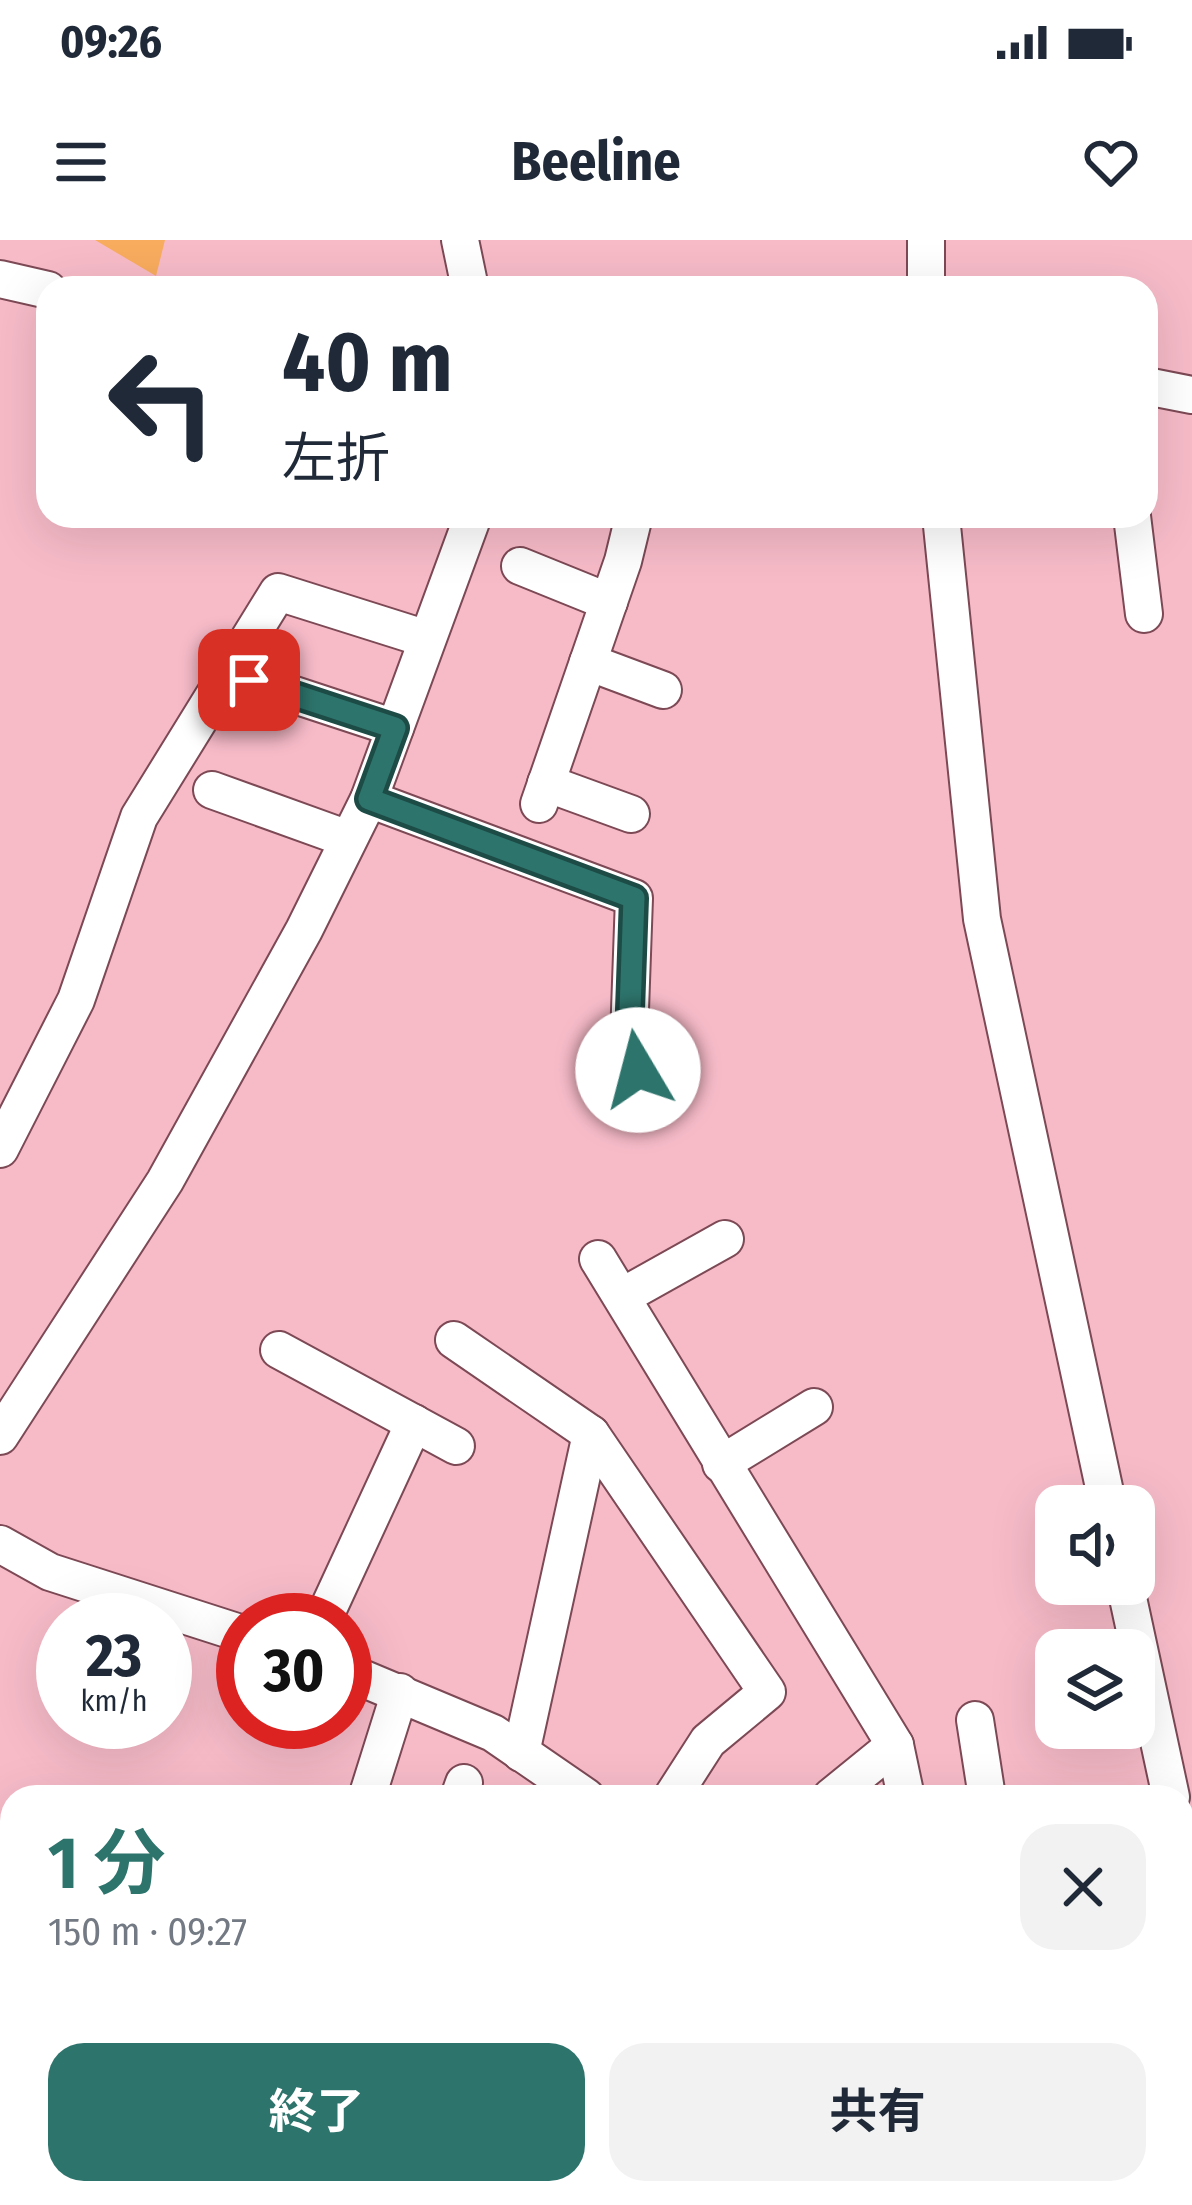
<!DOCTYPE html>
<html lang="ja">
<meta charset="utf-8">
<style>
body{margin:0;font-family:"Fira Sans Condensed","Noto Sans JP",sans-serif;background:#f2f2f3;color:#1f2937;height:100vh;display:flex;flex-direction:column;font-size:45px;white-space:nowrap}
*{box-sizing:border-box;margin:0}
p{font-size:39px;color:#747a83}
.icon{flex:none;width:66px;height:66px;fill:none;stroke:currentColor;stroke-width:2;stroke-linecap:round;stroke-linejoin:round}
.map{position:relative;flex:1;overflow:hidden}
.panel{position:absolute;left:0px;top:1545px;width:1194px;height:420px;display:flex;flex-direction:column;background:#fff;border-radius:36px 36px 0 0;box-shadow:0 12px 48px #0002}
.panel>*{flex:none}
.top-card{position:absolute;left:36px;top:36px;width:1122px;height:252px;border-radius:36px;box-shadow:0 12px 48px #0002;background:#fff;color:#1f2937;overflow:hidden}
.controls{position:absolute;left:1035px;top:1245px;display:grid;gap:24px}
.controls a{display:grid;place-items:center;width:120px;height:120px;border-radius:24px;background:#fff;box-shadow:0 12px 48px #0002;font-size:60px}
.speed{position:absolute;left:36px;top:1353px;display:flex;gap:24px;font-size:60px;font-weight:700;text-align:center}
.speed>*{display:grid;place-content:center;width:156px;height:156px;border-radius:50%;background:#fff;box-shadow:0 12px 48px #0002;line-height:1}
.speed small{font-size:30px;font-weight:400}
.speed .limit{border:18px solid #d22;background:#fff;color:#111}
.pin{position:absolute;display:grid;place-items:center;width:102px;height:102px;color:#fff;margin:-51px;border-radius:24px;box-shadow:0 6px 18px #0006}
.me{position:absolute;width:132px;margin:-66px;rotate:352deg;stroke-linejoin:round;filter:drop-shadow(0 0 9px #0008)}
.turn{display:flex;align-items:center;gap:42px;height:252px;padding:0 48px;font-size:54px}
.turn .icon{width:156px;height:156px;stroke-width:2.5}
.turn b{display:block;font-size:84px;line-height:102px}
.round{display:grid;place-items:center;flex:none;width:126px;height:126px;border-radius:36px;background:#f2f2f3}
.headline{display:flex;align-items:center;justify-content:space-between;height:204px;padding:0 48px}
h1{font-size:72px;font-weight:700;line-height:90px;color:#2d746c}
.primary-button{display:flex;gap:24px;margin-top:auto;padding:24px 48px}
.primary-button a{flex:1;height:138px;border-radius:36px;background:#2d746c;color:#fff;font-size:48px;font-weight:700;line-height:138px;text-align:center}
.primary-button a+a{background:#f2f2f3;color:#1f2937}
.status{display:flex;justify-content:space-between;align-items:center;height:84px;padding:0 60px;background:#fff;direction:ltr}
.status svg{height:33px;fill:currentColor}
header{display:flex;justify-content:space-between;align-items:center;height:156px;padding:0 48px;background:#fff;font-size:54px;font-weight:700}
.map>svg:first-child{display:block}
.green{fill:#f8ac5e}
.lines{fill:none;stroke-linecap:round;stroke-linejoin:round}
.minor-casing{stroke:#7c4955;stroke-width:40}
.minor{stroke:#fff;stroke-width:36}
.route-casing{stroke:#1d4b46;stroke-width:30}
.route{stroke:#2d746c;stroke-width:21}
</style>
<div class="status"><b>09:26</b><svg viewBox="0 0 49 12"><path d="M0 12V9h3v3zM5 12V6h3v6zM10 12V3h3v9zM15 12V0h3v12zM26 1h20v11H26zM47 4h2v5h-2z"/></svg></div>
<header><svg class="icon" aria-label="menu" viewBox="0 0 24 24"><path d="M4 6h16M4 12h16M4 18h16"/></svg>Beeline<svg class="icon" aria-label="heart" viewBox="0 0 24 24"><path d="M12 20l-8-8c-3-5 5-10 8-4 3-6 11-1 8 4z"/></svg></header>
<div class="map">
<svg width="1192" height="1965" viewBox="0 0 1192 1965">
<rect width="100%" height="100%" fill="#f7bbc8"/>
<path class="green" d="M95 0H165L156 36Z"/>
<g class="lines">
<g class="minor-casing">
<g id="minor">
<path d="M460 0 470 48"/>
<path d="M0 39 48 50"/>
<path d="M926 48V0"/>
<path d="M1146 146 1192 155"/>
<path d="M941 276 982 679 1108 1266"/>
<path d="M1132 276 1144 374"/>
<path d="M520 326 609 362"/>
<path d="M588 422 663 450"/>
<path d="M249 440 395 488"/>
<path d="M546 543 631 574"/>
<path d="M212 550 348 599"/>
<path d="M369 559 634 658 629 798 638 830"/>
<path d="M539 564 623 321 634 276"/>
<path d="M0 909 76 760 139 577 278 352 427 399"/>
<path d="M598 1019 895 1505 906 1557"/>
<path d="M623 1056 725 999"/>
<path d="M454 1100 591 1194 521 1513"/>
<path d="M279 1110 456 1206"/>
<path d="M591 1194 767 1452 708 1501 672 1557"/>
<path d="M0 1196 165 941 304 690 369 559 473 276"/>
<path d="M721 1224 814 1167"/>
<path d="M0 1304 50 1332 243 1394"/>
<path d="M1125 1344 1171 1557"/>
<path d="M323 1380 414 1183"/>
<path d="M345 1431 493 1493 586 1557"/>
<path d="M975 1480 987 1557"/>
<path d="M367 1557 400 1452"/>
<path d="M459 1557 464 1543"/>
<path d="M831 1557 895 1505"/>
<path d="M1182 1867 1192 1873"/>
<path d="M203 1965 204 1953"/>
<path d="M580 1965 591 1953"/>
</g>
</g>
<use href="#minor" class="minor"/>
</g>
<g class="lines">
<g class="route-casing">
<path id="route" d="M249 440 395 488 369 559 634 658 629 798 638 830"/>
</g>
<use href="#route" class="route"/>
</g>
</svg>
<div class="controls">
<a><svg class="icon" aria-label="sound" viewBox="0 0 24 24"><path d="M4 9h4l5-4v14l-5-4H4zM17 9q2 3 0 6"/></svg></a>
<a><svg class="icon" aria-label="layers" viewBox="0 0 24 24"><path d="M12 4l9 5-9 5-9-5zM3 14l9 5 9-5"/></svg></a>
</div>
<div class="speed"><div>23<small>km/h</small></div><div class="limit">30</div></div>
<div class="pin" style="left:249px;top:440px;background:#d93025"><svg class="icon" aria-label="arrive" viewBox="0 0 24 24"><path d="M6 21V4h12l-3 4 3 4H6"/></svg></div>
<svg class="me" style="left:638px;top:830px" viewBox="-20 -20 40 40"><circle r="19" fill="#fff"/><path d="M0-13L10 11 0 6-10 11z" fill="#2d746c"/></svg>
<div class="top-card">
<div class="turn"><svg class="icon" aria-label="left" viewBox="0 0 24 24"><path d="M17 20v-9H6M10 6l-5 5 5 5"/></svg><div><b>40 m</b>左折</div></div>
</div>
<section class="panel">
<div class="headline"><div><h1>1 分</h1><p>150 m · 09:27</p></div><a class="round"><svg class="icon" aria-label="close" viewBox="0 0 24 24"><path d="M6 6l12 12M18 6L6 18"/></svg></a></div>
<div class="primary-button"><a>終了</a><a>共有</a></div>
</section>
</div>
